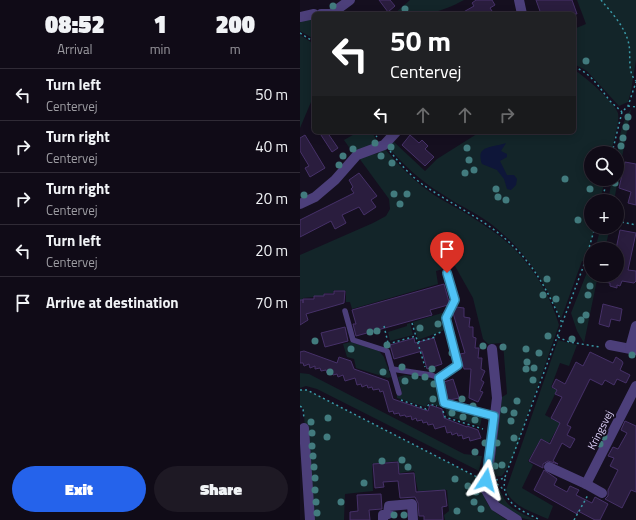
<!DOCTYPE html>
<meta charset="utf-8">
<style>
body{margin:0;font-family:"Titillium Web",sans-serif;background:#1e1924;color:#f1f3f6;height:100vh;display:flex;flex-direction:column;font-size:15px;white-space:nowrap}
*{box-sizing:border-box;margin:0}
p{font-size:13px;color:#9c9ba1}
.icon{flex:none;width:22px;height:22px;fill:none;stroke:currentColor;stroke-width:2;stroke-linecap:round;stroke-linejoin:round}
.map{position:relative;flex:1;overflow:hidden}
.panel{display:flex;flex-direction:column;background:#100b17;width:300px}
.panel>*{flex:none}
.top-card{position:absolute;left:12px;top:12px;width:264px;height:122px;border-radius:6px;box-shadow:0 2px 10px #0003,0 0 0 1px #302b36;background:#202124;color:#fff;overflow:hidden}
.buttons{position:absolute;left:284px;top:146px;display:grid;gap:8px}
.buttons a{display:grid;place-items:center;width:40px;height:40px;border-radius:50%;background:#100b17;box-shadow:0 2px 10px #0003,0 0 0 1px #302b36;font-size:20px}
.pin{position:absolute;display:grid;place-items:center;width:34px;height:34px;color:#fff;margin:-41px -17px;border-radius:50% 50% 50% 0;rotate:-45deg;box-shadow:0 0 4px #0007}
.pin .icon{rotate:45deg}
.me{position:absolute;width:44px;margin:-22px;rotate:9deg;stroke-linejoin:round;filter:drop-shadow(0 0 3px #0008)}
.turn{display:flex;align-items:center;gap:14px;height:84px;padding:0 12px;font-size:18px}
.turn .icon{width:52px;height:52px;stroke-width:2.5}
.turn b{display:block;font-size:28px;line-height:34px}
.lanes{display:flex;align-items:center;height:38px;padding:0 12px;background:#0003;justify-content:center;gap:20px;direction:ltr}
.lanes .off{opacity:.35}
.eta{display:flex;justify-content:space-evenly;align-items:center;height:68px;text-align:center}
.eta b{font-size:24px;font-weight:800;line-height:28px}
.cta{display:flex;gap:8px;margin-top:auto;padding:8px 12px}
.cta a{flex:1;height:46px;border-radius:24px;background:#2563eb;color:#fff;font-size:16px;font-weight:800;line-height:46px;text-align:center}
.cta a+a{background:#1e1924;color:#f1f3f6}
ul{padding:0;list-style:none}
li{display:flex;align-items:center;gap:12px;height:52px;padding:0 12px;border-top:1px solid #302b36}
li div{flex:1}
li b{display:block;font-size:15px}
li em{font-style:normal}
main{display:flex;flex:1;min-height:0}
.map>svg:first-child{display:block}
.green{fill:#132529}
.water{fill:#0e1639}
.building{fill:#2a1d3e;stroke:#463168}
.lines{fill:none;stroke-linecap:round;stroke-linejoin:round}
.path{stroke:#3a99a7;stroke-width:1.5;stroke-dasharray:2 3;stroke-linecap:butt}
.service{stroke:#4c3f7a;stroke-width:5.5}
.minor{stroke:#4c3f7a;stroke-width:10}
.tree{fill:#427b7e}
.route-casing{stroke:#337fa1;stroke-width:10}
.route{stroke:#4fc3f7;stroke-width:7}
.labels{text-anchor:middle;stroke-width:4;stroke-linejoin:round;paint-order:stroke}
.street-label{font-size:11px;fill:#ded2fa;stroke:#150f1f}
</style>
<main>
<section class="panel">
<div class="eta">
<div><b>08:52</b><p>Arrival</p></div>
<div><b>1</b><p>min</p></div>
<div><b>200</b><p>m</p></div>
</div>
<ul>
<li><svg class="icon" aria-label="left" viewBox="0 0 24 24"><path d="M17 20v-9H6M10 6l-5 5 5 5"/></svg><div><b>Turn left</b><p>Centervej</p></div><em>50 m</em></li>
<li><svg class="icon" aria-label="right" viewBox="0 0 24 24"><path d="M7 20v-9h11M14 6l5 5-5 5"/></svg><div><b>Turn right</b><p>Centervej</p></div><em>40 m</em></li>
<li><svg class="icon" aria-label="right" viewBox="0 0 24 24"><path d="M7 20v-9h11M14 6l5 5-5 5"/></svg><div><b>Turn right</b><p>Centervej</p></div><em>20 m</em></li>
<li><svg class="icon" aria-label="left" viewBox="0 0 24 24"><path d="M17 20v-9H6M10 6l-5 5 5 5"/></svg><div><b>Turn left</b><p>Centervej</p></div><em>20 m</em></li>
<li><svg class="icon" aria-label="arrive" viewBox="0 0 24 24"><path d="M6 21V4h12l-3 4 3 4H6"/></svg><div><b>Arrive at destination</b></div><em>70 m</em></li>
</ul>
<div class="cta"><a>Exit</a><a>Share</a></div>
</section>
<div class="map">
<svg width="336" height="520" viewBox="0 0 336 520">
<rect width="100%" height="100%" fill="#150f1f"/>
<g class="green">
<path d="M110 0H164C136 15 126 14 94 14Z"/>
<path d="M277 0H336V60L331 91 328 102 319 106 287 71 274 64V29L286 24Z"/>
<path d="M14 19V39L0 31V20Z"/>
<path d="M0 35 14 44V95L0 128Z"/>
<path d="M274 70C284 75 315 103 318 113 320 122 313 143 311 153H291V179H305L300 201H291V227H295L285 262 282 261 261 319C245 283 227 253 196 228 180 214 159 206 142 194 120 181 103 164 87 146L94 142 125 171 137 159 180 132H274Z"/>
<path d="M331 109 314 201H308L312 179H317C317 156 317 128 331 109Z"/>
<path d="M58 132H72L79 145 59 149 53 153 44 140Z"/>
<path d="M84 148C97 163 110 177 126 189 137 198 150 204 162 211 178 221 196 232 210 245 232 265 251 296 259 325 248 356 238 386 227 416 220 437 215 458 202 476L192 477 202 397 207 394 203 343 188 344 183 339 173 298 155 266 136 271 138 284 52 309 50 302H46V291L34 290 33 293H24V296L3 298 2 303 0 304V255L73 223 86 216 90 209 89 199 59 158 78 153Z"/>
<path d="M301 227H310L305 249H295Z"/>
<path d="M291 262V275H298L284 343 277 331 271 313Z"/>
<path d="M145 312 144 317 145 330 118 340 113 322Z"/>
<path d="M110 323 113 335 90 341 88 332 107 326V324Z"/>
<path d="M258 340 277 345 269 366 260 363 251 387 257 390 245 415 260 423 249 443 241 439 228 461 233 465 222 488 253 506 248 519C233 512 212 507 206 490Z"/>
<path d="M51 342 79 351 84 357 91 377 88 378 56 368 54 359 47 357 43 344Z"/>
<path d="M0 373 9 374 164 454 182 456 179 471 17 389 6 386 0 388Z"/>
<path d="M105 375 133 380 137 384 141 407 128 403 126 407 97 398V395L102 393 98 377Z"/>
<path d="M0 390H7L165 471 182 481C183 502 189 510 207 520H145L144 515 149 511 147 490 118 491 114 471 100 473 97 461 72 464 73 491 45 494 44 520H10L4 413 3 408H0Z"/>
<path d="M145 406 182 417 180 426 147 416Z"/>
<path d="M193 485C202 488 202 498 208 504 215 511 227 516 236 520 216 520 196 506 191 487Z"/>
</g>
<path class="water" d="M206 143 201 151 207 154V157L200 161 207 175H214L217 179 216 185 211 190 207 189 204 179 197 170 182 164C175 145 192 148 206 143Z"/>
<g class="building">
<path d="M79 0H90L95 6 88 12Z"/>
<path d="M176 0H192L195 5 190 8 194 14H160L174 6 172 3Z"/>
<path d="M236 0H272L277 14H241Z"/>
<path d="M19 132H27L38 148 32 152Z"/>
<path d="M5 135 25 168 10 177 5 168 9 166 0 151V138Z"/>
<path d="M110 135 119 143 122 140 128 146 125 149 134 157 125 166 102 145Z"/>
<path d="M325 162 336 164V205L328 203 331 192 319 188Z"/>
<path d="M59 173 77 196 71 200 76 207 64 215 59 207 42 215 46 223 35 229 31 221 0 237V220L54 193 51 189 53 187 49 180Z"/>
<path d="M320 230 336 233 328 270 336 271V281L334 283 322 281 320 286 317 285V288L310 286V283L304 282 306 275H317L316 249Z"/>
<path d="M144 284 149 302 148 305 130 310 132 315 56 336 53 324H56L52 310Z"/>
<path d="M34 291H45L44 303 6 314 8 320 0 325V300H3V303V299H14V296H24V294H34Z"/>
<path d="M303 304 322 309 320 321 311 319 309 327 299 324Z"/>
<path d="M156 307 164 308V317L170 318 169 327H173V337L176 338 175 348H179L178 358H182L181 369 185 371 181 380 184 382 180 391 183 392 178 402 169 398 171 369H164L160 354 165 353 153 313Z"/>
<path d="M45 327 48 341 25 347 21 333Z"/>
<path d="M114 338 115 343 134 338 142 364 127 369 122 351 94 359 90 345Z"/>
<path d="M4 351 37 363 39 357 51 361 54 369 88 381 93 399 128 411 130 405 142 409 144 418 167 427V426L178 430 181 438 170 441 169 437 163 439 162 435 158 436 157 433 152 435 151 432 147 433 145 426 135 429 133 424 128 425 127 422 123 423 122 420 117 421 116 418 112 420 111 416 106 417 105 415 100 416 99 413 94 414 93 411 89 412 83 391 80 392 79 389 73 390 72 387 68 388 67 385 62 387 61 384 57 385 55 378 45 381 43 375 38 377 37 374 33 375 32 372 27 373 26 370 21 371 20 368 15 369V366L10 368 9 364 4 366 3 363H0V352Z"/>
<path d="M290 352 313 363 316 357 322 361 323 363 320 370 330 375 326 383 317 379 314 385 305 380 302 385 290 379 267 425 271 427 267 435 275 439 270 448 262 443 253 461 258 464 248 461 243 464V468L229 461 241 439 250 444 260 423 251 418 262 397 255 394 257 390 252 387 256 379 265 384 276 362 283 366Z"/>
<path d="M153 379 159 398 150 400H148L144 382Z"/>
<path d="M325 421 336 426V492L331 490 322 508 305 499 308 496V490L318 470 310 466 314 458 308 456 313 447 318 449 327 433 321 430Z"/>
<path d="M98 462 99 474 114 473 116 492 145 490 147 506 142 507 143 520H124V516H119L118 503 115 497 100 498 98 481 83 482 84 487 75 488 73 464Z"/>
<path d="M244 470 257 479 254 485 267 492 270 486 279 490 276 495 292 503 295 497 308 504 300 520H295L278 511 277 514 234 490Z"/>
<path d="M81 494 82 509 69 510 70 520H50V512L58 511 57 495Z"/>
</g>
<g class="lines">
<g class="path">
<path d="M301 0C312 13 326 28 329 45 331 56 327 72 336 81"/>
<path d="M0 33 14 42"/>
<path d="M274 67C291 73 299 87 310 101 314 105 318 108 322 112"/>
<path d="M328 106 336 107"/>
<path d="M73 132 77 137"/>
<path d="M90 151C99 163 110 175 122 184 152 205 187 220 213 246 236 268 249 294 262 323"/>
<path d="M312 153 322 112 328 106 336 82"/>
<path d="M302 201 307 179"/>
<path d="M317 221 336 225"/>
<path d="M112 323 125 367"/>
<path d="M84 326 88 343"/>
<path d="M258 337 269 342 300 347"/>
<path d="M118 342 135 337 134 335 141 332"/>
<path d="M88 344 116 336"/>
<path d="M0 390H7L177 477"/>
<path d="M101 400 126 409 129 404 137 406"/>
<path d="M0 406 3 408 4 419"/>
<path d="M143 411 145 417 183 429"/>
<path d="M205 477 285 262 295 227"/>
<path d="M196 480 205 478C200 503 221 510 240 520"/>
<path d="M197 484 203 489"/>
<path d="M274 520 288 495"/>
</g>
<g class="service">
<path d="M45 311 53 340 87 351 99 393"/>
<path d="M92 369 131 375 139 378 144 403 194 416"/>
<path d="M139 378 158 365 146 318 155 300 147 273"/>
</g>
<g class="minor">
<path d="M219 0 222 14"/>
<path d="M21 14H31L50 0"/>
<path d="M0 17 14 14"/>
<path d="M0 204 15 197 35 180 57 155 84 145 96 132"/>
<path d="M310 345 336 350"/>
<path d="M330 348 336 326"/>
<path d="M192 349 197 398 186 490 195 506 217 520"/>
<path d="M4 428 10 520"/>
<path d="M249 467 286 484 336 386"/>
<path d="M286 484 302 493"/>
<path d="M83 520V515L88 514 89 506 112 504 113 520"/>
</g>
</g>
<g class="tree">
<circle cx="33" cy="6" r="3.5"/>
<circle cx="105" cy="9" r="3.5"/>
<circle cx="286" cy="61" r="3.5"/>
<circle cx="328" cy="117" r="3.5"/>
<circle cx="326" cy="127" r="3.5"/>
<circle cx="323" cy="138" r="3.5"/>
<circle cx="75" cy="143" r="3.5"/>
<circle cx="321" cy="146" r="3.5"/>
<circle cx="91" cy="147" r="3.5"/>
<circle cx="167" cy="148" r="3.5"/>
<circle cx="53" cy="149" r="3.5"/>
<circle cx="43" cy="156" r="3.5"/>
<circle cx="81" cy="156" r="3.5"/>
<circle cx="169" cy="160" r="3.5"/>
<circle cx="92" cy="163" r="3.5"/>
<circle cx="39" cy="165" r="3.5"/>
<circle cx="174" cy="170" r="3.5"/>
<circle cx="165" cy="173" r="3.5"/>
<circle cx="265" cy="179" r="3.5"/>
<circle cx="315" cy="183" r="3.5"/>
<circle cx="196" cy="189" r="3.5"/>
<circle cx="290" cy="189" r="3.5"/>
<circle cx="94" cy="194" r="3.5"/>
<circle cx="107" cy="194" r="3.5"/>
<circle cx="4" cy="195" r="3.5"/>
<circle cx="198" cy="197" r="3.5"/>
<circle cx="206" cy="200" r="3.5"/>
<circle cx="100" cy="204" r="3.5"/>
<circle cx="278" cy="220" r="3.5"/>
<circle cx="247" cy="279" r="3.5"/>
<circle cx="290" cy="286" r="3.5"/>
<circle cx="243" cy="295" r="3.5"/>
<circle cx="288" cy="295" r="3.5"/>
<circle cx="256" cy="299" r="3.5"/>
<circle cx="286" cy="315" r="3.5"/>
<circle cx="281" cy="320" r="3.5"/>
<circle cx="138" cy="324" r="3.5"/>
<circle cx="120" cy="328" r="3.5"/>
<circle cx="77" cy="331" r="3.5"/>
<circle cx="70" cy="332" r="3.5"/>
<circle cx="248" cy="336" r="3.5"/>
<circle cx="272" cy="339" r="3.5"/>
<circle cx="15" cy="341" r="3.5"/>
<circle cx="87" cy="345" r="3.5"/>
<circle cx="183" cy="346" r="3.5"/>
<circle cx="203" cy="347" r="3.5"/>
<circle cx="51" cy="349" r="3.5"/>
<circle cx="226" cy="349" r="3.5"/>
<circle cx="152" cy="353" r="3.5"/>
<circle cx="239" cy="353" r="3.5"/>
<circle cx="332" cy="355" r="3.5"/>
<circle cx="227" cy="362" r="3.5"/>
<circle cx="102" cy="367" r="3.5"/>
<circle cx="234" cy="368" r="3.5"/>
<circle cx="132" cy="369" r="3.5"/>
<circle cx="226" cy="369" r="3.5"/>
<circle cx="30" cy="372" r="3.5"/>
<circle cx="83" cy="372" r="3.5"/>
<circle cx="115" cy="376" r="3.5"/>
<circle cx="125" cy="377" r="3.5"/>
<circle cx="233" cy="380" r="3.5"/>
<circle cx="105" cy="381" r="3.5"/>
<circle cx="134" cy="384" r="3.5"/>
<circle cx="133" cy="399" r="3.5"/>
<circle cx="162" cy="399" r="3.5"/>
<circle cx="217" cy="401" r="3.5"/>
<circle cx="173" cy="406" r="3.5"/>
<circle cx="204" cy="410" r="3.5"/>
<circle cx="152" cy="413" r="3.5"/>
<circle cx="214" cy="413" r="3.5"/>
<circle cx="163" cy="417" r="3.5"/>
<circle cx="28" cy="418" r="3.5"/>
<circle cx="175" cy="420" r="3.5"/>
<circle cx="211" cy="421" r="3.5"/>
<circle cx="11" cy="422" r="3.5"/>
<circle cx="12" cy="433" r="3.5"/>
<circle cx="27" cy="437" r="3.5"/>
<circle cx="304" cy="437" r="3.5"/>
<circle cx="214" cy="438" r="3.5"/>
<circle cx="185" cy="443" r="3.5"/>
<circle cx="197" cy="443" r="3.5"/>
<circle cx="300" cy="444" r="3.5"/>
<circle cx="12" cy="446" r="3.5"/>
<circle cx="175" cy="452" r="3.5"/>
<circle cx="13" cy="456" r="3.5"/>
<circle cx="102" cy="460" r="3.5"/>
<circle cx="82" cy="461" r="3.5"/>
<circle cx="202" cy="465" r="3.5"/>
<circle cx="195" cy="466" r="3.5"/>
<circle cx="14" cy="467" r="3.5"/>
<circle cx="108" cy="467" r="3.5"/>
<circle cx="15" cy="478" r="3.5"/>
<circle cx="155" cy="479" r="3.5"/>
<circle cx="64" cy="483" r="3.5"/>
<circle cx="168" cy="486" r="3.5"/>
<circle cx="15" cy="490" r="3.5"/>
<circle cx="176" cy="492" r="3.5"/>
<circle cx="16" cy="502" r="3.5"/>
<circle cx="41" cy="502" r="3.5"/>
<circle cx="174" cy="502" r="3.5"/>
<circle cx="181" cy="509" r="3.5"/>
<circle cx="157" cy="511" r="3.5"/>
<circle cx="17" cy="513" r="3.5"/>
<circle cx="94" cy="515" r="3.5"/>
<circle cx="104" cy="515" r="3.5"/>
</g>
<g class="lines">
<g class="route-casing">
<path id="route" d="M147 273 155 300 146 318 158 365 139 378 144 403 194 416 186 480"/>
</g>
<use href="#route" class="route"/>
</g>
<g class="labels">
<g class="street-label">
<text transform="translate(300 430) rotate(-63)" y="4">Kringsvej</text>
</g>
</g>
</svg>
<div class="buttons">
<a><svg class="icon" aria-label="search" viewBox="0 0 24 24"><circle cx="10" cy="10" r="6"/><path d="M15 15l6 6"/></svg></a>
<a>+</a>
<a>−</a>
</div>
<div class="pin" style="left:147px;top:273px;background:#d93025"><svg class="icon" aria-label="arrive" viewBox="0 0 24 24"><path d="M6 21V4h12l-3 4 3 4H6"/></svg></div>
<svg class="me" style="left:186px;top:480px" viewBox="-20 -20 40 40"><path d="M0-17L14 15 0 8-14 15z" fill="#4fc3f7" stroke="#fff" stroke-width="4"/></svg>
<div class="top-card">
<div class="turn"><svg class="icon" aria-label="left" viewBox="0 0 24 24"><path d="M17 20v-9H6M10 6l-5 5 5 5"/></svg><div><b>50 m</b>Centervej</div></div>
<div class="lanes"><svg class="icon" aria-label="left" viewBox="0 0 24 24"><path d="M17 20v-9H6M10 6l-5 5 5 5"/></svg><svg class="icon off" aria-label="ahead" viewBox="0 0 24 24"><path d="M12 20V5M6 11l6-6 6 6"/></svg><svg class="icon off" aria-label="ahead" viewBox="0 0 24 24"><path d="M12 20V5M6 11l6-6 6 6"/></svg><svg class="icon off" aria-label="right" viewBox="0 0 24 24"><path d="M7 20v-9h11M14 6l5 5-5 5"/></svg></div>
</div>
</div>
</main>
